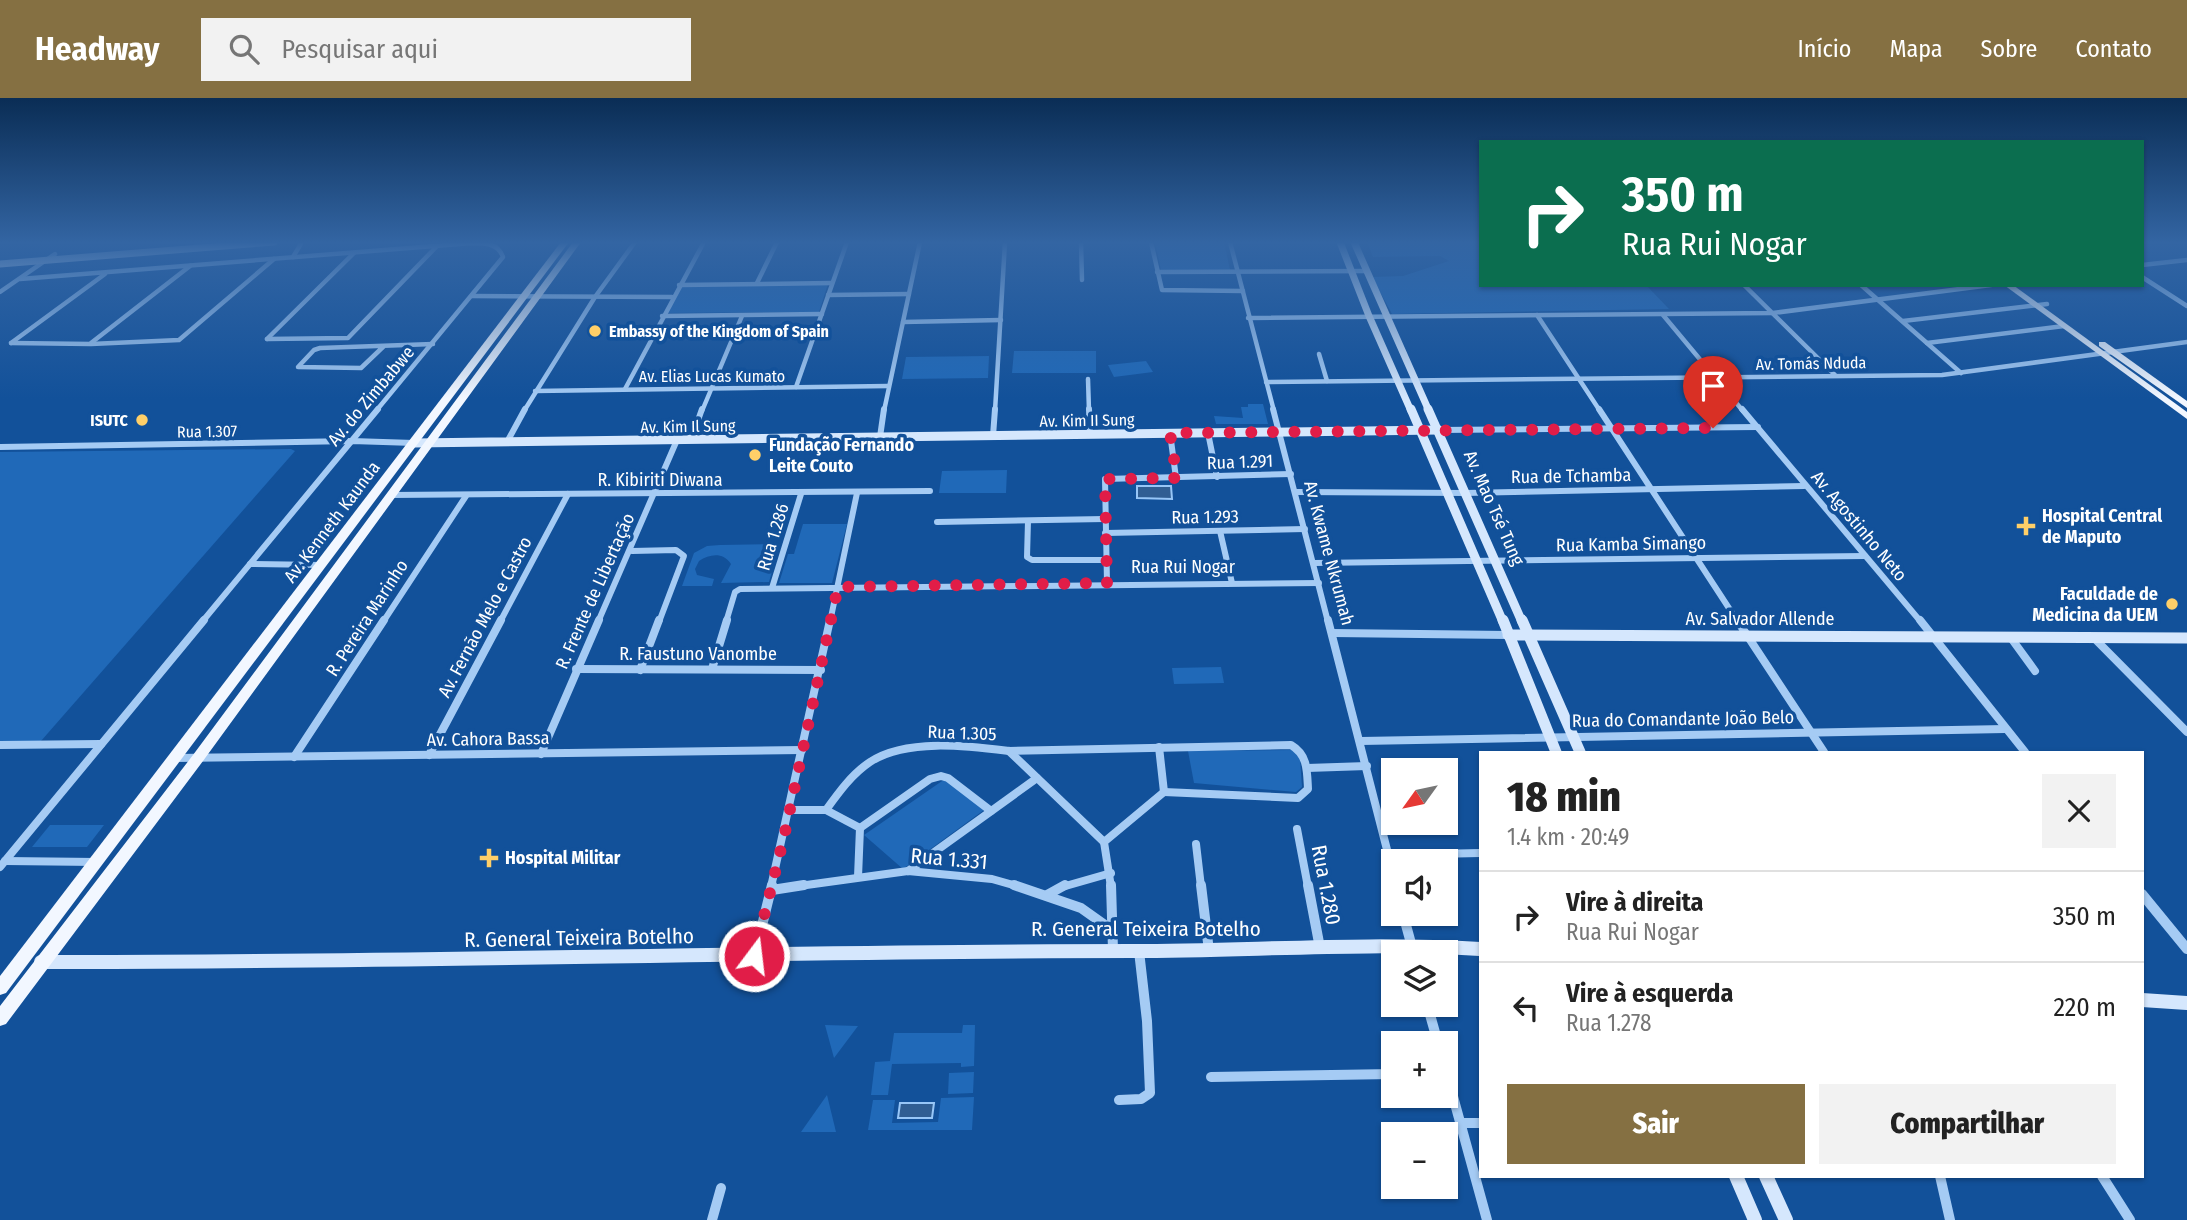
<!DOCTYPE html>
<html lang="pt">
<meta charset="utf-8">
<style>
body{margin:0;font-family:"Fira Sans Condensed",sans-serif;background:#f2f2f2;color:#222;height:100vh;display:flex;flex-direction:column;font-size:26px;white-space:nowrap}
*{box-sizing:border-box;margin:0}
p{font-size:23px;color:#767676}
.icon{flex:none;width:38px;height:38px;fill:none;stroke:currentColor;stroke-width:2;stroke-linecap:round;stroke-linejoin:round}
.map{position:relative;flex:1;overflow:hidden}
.panel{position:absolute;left:1479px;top:653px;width:665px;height:427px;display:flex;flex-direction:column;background:#fff;border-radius:0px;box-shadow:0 2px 5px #0004}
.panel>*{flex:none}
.hud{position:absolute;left:1479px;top:42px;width:665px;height:147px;border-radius:0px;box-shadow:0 2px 5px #0004;background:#0b6e4f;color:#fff;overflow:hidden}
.needle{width:46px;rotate:237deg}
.controls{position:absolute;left:1381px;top:660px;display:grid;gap:14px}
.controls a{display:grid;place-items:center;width:77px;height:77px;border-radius:0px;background:#fff;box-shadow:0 2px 5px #0004;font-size:35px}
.pin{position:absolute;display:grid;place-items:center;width:60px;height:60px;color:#fff;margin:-72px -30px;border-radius:50% 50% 50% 0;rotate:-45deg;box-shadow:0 0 7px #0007}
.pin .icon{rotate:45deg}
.me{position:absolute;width:77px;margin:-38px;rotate:15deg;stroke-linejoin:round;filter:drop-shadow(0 0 5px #0008)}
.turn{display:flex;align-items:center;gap:24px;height:147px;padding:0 28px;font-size:32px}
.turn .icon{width:91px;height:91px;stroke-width:2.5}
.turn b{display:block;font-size:49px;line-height:60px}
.round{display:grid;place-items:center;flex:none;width:74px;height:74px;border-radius:0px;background:#f2f2f2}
.overview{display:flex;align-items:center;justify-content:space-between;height:119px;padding:0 28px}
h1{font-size:42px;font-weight:800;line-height:52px}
.button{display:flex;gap:14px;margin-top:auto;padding:14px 28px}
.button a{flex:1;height:80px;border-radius:0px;background:#857042;color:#fff;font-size:28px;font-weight:800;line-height:80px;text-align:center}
.button a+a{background:#f2f2f2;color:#222}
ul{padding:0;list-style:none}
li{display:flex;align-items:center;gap:21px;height:91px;padding:0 28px;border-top:2px solid #e0e0e0}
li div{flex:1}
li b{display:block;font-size:26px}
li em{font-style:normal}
header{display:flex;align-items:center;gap:42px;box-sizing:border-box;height:98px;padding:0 35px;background:#857042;color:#fff}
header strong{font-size:33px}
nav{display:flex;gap:38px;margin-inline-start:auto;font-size:24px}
.search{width:490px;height:63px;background:#f2f2f2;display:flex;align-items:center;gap:18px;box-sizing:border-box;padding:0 24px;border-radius:0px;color:#767676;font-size:26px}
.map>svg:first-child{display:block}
.green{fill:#2069b8}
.water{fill:#305e93;stroke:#97c6f7;stroke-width:2}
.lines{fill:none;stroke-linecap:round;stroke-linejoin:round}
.street-far3{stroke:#a5cbf4;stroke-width:4.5}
.street-far2{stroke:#a5cbf4;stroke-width:6}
.street-far1{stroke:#a5cbf4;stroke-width:8}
.street{stroke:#a5cbf4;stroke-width:10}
.secondary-far3{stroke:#d5e7fd;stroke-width:7}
.secondary-far2{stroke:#d5e7fd;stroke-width:9}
.secondary-far1{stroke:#d5e7fd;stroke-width:11}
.secondary{stroke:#d5e7fd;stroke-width:14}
.primary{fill:#f2f7ff;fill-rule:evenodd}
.route{stroke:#e11d48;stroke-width:12;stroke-dasharray:0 21.6}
.poi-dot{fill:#ffcf68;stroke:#12519a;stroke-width:2.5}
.labels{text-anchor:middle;stroke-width:7;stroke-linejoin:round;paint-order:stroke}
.far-poi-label{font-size:16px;font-weight:bold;fill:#fff;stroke:#12519a;text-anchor:start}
.far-street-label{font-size:16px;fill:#fff;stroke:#12519a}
.street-label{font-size:18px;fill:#fff;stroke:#12519a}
.poi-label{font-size:18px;font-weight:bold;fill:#fff;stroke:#12519a;text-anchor:start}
.near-street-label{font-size:21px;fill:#fff;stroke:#12519a}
</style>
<header>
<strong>Headway</strong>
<div class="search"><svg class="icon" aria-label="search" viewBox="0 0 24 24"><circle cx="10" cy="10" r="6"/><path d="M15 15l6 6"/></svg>Pesquisar aqui</div>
<nav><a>Início</a><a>Mapa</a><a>Sobre</a><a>Contato</a></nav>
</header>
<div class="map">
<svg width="2187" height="1122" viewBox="0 0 2187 1122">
<rect width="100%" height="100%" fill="#12519a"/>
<g class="green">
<path d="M1155 144H1224L1230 172H1161Z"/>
<path d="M1367 144H1480V187H1646L1669 211 1392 216 1372 179 1403 178 1449 163 1440 158 1373 159Z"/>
<path d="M828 186 819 214 664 215 678 188Z"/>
<path d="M1014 253H1096V275H1012Z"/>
<path d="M989 258 988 280 902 281 906 259Z"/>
<path d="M1146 263 1153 274 1114 279 1108 267Z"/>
<path d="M1248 306H1263L1268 326H1216L1214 318 1243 320 1241 309H1248Z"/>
<path d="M291 351 295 353 41 643H0V354Z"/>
<path d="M1007 372 1006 395H939L942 373Z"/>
<path d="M803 426H847L832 485H779L788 456H794Z"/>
<path d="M780 446 769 484 721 485 731 466C723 454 710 456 699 463L695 471 697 477 714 481 712 488H682L694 455 707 448 720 447Z"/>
<path d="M1221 569 1224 585 1174 586 1172 570Z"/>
<path d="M1294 652 1300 660 1302 689 1296 694 1194 685 1188 653Z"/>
<path d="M945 681 984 712 903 771 864 737Z"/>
<path d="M50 727H104L87 749H32Z"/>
<path d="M825 927 858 928 834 960Z"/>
<path d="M963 927H975L974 968 961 969V965L892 966 888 997H871L875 964 890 963 894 935H962Z"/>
<path d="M974 974 973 995 948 996 949 975Z"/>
<path d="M827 997 836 1034H801Z"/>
<path d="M974 999 972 1032H868L873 1002H895L892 1025 938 1024 941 1000Z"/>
</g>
<g class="water">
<path d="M1137 388H1171L1172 401 1137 400Z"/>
<path d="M900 1005H934L932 1020H898Z"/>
</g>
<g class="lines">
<g class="street-far3">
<path d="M1081 144 1082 182"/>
<path d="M1151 144 1162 192 1243 193"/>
<path d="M1230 144 1274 313"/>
<path d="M293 159 302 144"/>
<path d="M2142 167 2187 162"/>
<path d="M1157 174 1366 173"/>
<path d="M2142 179 2187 208"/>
<path d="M20 181 472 145C485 145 498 145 503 159L376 313"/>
<path d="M757 185 777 144"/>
<path d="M679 187 832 185"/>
<path d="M1744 187 1835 277"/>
<path d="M1861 187 1961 275"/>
<path d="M0 194 55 156"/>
<path d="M828 197 909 196"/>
<path d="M472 198 672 199"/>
<path d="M1537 217 1600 313"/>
<path d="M1663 217 1743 313"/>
<path d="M662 218 822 216"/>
<path d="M1248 220 1773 215 1991 187"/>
<path d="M1903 223 2047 206"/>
<path d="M903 224 1001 222"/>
<path d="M267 241 348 240 437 148"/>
<path d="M267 241 354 155"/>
<path d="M11 245 91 246 179 242 274 161"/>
<path d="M11 245 105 176"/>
<path d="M91 245 190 168"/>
<path d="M1927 245 2064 228"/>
<path d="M384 248 361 270 298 269 314 252 320 250 433 246"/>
<path d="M1319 256 1327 283"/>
<path d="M1088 281 1089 313"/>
<path d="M1266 284 1942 277 2187 244"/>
<path d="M796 289 847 144"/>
<path d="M625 291 704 144"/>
<path d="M535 293 888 288"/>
<path d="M524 313 595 199 635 144"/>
<path d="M702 313 742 218"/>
<path d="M884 313 920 144"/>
<path d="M995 313 1005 144"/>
</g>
<g class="street-far2">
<path d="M1089 311 1090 336"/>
<path d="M1273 311 1328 524"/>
<path d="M1599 311 1738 524"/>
<path d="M1742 311 1921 524"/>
<path d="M1439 332 1758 329"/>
<path d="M1170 335 1176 380"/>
<path d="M1208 335 1217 379"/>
<path d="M993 338 995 311"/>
<path d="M880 339 884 311"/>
<path d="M691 342 702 311"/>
<path d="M507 344 525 311"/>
<path d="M0 349 352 343 414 345"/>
<path d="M1296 394 1465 395 1804 388"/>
<path d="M391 397 930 393"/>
<path d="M1028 423 1027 459 1032 462H1106"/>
<path d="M937 424 1105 421"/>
<path d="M1220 433 1232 485"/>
<path d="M1105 435 1305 431"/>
<path d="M632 453 676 452 684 458 659 524"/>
<path d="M1314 465 1865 458"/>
<path d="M250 466 321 467"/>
<path d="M1107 485 1105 381 1291 376"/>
<path d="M772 490 801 396"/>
<path d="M202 524 378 311"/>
<path d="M383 524 466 398"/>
<path d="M500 524 568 396"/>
<path d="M598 524 677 342"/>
<path d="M726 524 735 494 740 491 1319 485"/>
<path d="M830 524 857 395"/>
</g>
<g class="street-far1">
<path d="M1328 522 1393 775"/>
<path d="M1737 522 1824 654"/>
<path d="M1920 522 2025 654"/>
<path d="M1332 535 1508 537"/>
<path d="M2011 540 2035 573"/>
<path d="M2095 541 2187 634"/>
<path d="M576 571 821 572"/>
<path d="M712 571 727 522"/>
<path d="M640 572 659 522"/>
<path d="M1361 643 2005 631"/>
<path d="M0 647 101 646"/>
<path d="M1159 649 1164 694"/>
<path d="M1009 653 1104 744"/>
<path d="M541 656 599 522"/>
<path d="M429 657 501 522"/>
<path d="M294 659 384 522"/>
<path d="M175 660 802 652"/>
<path d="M1307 670 1367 668"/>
<path d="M790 712H826C839 694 852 676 870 664 906 640 968 648 1009 653L1291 647C1308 657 1307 673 1308 691L1298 700 1164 694"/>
<path d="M826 712 860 730 858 779"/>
<path d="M860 730 930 681 941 678 948 680 991 713"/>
<path d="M1297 731 1308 789"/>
<path d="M1196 746 1201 789"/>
<path d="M1388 757 1480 755"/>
<path d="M5 763 97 764"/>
<path d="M0 769 204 522"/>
<path d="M908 773 1037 680"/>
<path d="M771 789 830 522"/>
<path d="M792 789 908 773 992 781 1020 789"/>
<path d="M1062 789 1111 775"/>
<path d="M1111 789 1104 744 1164 694"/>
</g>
<g class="street">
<path d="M1014 787 1081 810 1112 832"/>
<path d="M1111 787 1113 852"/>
<path d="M1201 787 1209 853"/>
<path d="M1308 787 1320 850"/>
<path d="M772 792 804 787"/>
<path d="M2142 796 2187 851"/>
<path d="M1047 797 1065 787"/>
<path d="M1403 816 1412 849"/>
<path d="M755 856 772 787"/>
<path d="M1427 906 1438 945"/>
<path d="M1446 973 1487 1122"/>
<path d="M1211 979 1393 976"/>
<path d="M1119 1002 1141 1001 1150 995 1147 923 1139 853"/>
<path d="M1460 1025H1480"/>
<path d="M1940 1078 1950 1122"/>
<path d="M2102 1078 2130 1122"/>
<path d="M712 1122 721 1090"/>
</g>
<g class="secondary-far3">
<path d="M1340 144 1369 218 1411 313"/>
<path d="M1354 144 1429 313"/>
<path d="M0 166 274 144"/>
</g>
<g class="secondary-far2">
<path d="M1411 311 1503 524"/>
<path d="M1428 311 1522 524"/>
<path d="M414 345 1439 332"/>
</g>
<g class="secondary-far1">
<path d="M1503 522 1556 654"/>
<path d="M1522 522 1580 654"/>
<path d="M1508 537 2187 540"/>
</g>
<g class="secondary">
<path d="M41 864C405 865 769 853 1133 853 1249 853 1364 844 1480 851"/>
<path d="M2142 902 2187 905"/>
<path d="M1736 1078 1755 1122"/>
<path d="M1766 1078 1786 1122"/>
</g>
<g class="primary">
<path d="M561 144H569L6 895 0 897V878Z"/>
<path d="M573 144H581L203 663 6 926 0 928V908L193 657Z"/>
<path d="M2004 187H2013L2187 314V321Z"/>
<path d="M2099 244H2105L2187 303V310L2099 248Z"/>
</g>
</g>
<linearGradient id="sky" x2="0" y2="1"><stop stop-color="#0a2d55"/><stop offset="0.48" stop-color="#3365a3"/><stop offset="1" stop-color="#3365a3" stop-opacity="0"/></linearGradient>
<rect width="2187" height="301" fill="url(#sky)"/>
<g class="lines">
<path class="route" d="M754 858 784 739 838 489 1107 485 1105 381 1177 380 1170 335 1713 330"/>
</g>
<g class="poi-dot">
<circle cx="595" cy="233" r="7"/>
<circle cx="142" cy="322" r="7"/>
<circle cx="755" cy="357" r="7"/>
<path d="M2022.5 417.5h7v7h7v7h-7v7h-7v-7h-7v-7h7z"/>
<circle cx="2172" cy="506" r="7"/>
<path d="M485.5 749.5h7v7h7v7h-7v7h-7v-7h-7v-7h7z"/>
</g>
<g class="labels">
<g class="far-poi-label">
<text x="609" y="239">Embassy of the Kingdom of Spain</text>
<text x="128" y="328" text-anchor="end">ISUTC</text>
</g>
<g class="far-street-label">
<text transform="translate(1811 265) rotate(-1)" y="6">Av. Tomás Nduda</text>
<text x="712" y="284">Av. Elias Lucas Kumato</text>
<text transform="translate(1087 322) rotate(-1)" y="6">Av. Kim II Sung</text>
<text transform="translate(688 328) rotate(-1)" y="6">Av. Kim Il Sung</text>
<text transform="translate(207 333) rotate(-1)" y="6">Rua 1.307</text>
</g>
<g class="street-label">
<text transform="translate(371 298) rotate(-50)" y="6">Av. do Zimbabwe</text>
<text transform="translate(1240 364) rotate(-2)" y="6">Rua 1.291</text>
<text transform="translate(1571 378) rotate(-1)" y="6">Rua de Tchamba</text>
<text x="660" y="388">R. Kibiriti Diwana</text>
<text transform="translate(1494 410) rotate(66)" y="6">Av. Mao Tsé Tung</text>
<text transform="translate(1205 419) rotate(-1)" y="6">Rua 1.293</text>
<text transform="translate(332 424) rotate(-53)" y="6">Av. Kenneth Kaunda</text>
<text transform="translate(1859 428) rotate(50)" y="6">Av. Agostinho Neto</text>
<text transform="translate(773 439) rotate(-73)" y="6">Rua 1.286</text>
<text transform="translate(1631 446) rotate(-1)" y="6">Rua Kamba Simango</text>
<text transform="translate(1329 455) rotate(75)" y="6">Av. Kwame Nkrumah</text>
<text x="1183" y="475">Rua Rui Nogar</text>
<text transform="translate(595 493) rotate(-66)" y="6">R. Frente de Libertação</text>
<text transform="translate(485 519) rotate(-62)" y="6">Av. Fernão Melo e Castro</text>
<text transform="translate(367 520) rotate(-57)" y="6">R. Pereira Marinho</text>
<text x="1760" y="527">Av. Salvador Allende</text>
<text x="698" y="562">R. Faustuno Vanombe</text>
<text transform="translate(1683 621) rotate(-1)" y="6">Rua do Comandante João Belo</text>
<text transform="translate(962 635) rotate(2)" y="6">Rua 1.305</text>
<text transform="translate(488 641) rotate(-1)" y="6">Av. Cahora Bassa</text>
</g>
<g class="poi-label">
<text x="769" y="353">Fundação Fernando<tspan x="769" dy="21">Leite Couto</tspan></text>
<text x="2042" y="424">Hospital Central<tspan x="2042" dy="21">de Maputo</tspan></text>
<text x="2158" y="502" text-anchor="end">Faculdade de<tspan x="2158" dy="21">Medicina da UEM</tspan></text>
<text x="505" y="766">Hospital Militar</text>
</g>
<g class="near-street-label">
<text transform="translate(949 761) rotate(5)" y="7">Rua 1.331</text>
<text transform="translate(1326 787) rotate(79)" y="7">Rua 1.280</text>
<text x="1146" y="838">R. General Teixeira Botelho</text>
<text transform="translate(579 840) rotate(-1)" y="7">R. General Teixeira Botelho</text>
</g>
</g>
</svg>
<div class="controls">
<a><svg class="needle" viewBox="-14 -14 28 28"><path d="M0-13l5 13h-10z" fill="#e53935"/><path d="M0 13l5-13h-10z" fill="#767676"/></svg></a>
<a><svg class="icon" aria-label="sound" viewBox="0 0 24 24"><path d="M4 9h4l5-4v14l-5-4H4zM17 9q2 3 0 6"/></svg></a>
<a><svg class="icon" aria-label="layers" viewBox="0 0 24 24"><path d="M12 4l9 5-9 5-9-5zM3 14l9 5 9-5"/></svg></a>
<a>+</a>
<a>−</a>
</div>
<div class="pin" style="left:1713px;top:330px;background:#d93025"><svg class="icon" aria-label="arrive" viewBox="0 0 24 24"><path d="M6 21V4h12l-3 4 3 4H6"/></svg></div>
<svg class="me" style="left:754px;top:858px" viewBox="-20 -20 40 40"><circle r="17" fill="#e11d48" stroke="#fff" stroke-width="3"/><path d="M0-11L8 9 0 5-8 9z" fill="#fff"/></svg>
<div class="hud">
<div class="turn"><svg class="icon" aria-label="right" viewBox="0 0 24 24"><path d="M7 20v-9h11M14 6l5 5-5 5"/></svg><div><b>350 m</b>Rua Rui Nogar</div></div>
</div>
<section class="panel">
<div class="overview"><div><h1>18 min</h1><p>1.4 km · 20:49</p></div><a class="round"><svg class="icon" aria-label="close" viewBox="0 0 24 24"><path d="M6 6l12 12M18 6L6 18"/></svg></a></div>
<ul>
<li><svg class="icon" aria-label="right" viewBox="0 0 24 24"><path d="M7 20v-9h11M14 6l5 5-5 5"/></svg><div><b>Vire à direita</b><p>Rua Rui Nogar</p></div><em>350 m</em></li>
<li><svg class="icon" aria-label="left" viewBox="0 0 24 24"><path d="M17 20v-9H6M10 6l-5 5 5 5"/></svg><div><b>Vire à esquerda</b><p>Rua 1.278</p></div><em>220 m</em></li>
</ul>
<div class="button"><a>Sair</a><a>Compartilhar</a></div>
</section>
</div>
